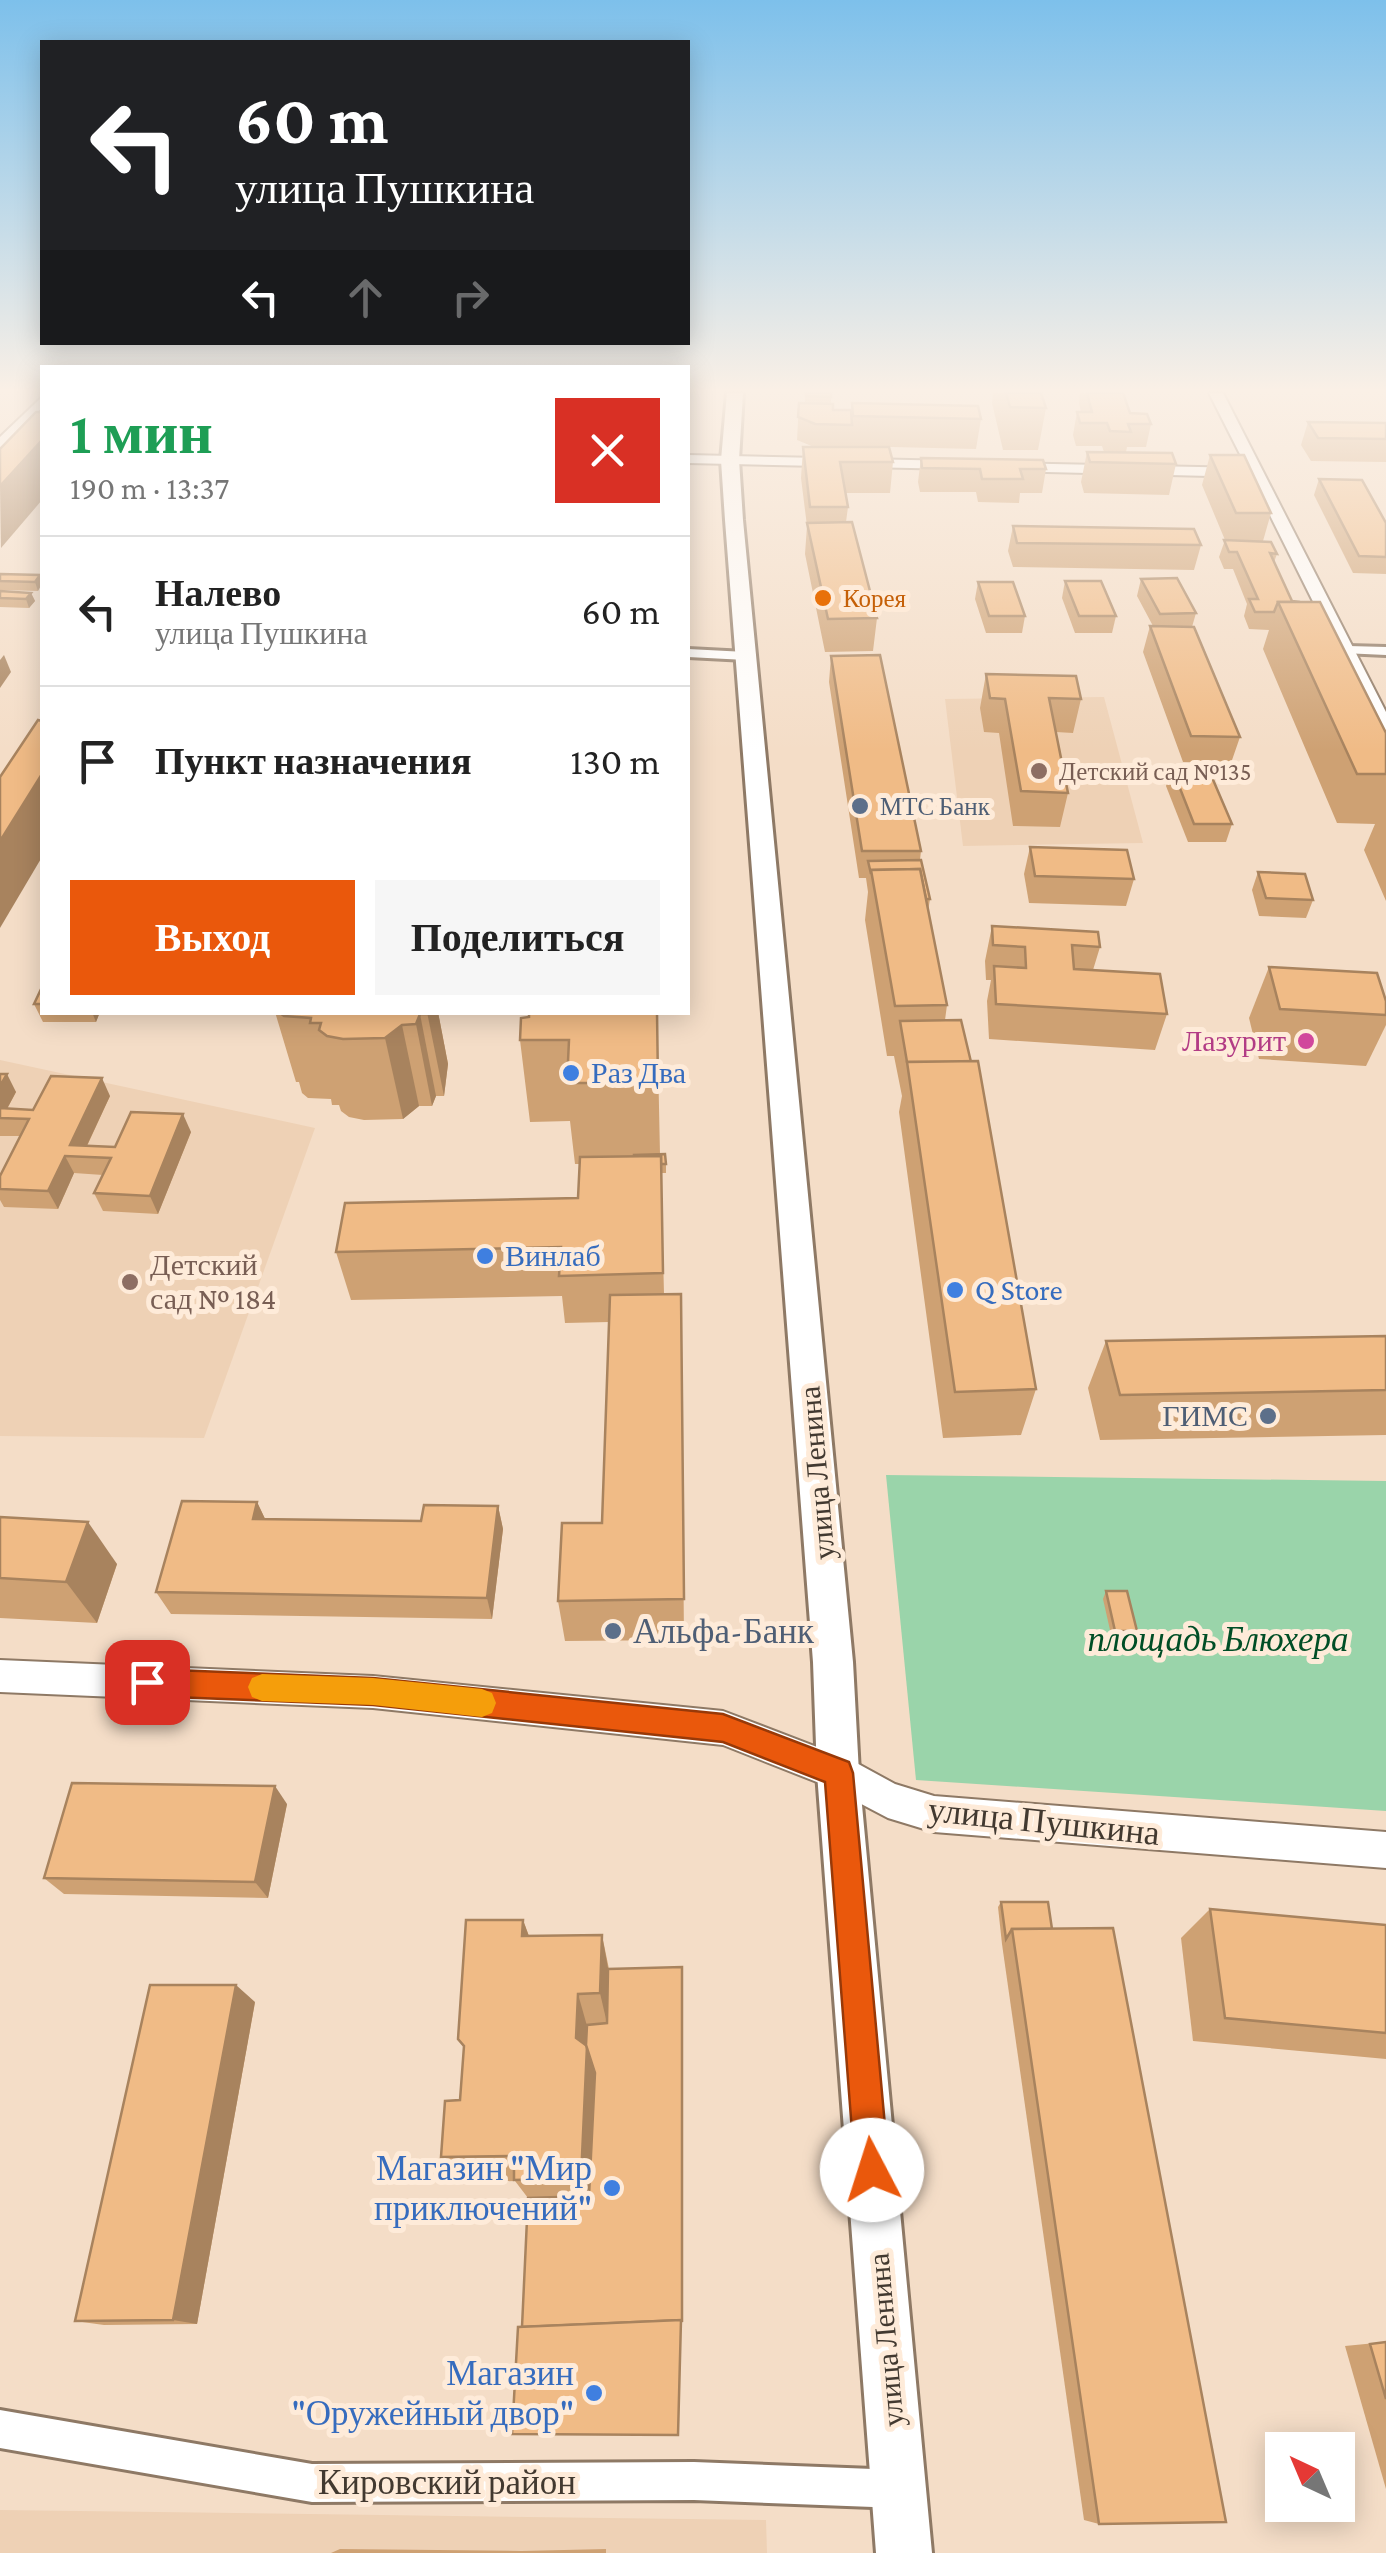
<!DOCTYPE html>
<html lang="ru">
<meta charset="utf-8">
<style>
body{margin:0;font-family:"Crimson Pro",serif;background:#f6f6f6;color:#222;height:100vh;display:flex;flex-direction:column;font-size:38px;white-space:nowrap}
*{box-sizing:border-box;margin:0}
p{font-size:32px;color:#767676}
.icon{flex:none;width:55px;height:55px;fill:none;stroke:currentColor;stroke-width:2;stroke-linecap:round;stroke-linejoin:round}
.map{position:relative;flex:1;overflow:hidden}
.details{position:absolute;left:40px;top:365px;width:650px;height:650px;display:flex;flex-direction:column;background:#fff;border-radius:0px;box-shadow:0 5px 25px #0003}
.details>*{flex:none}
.guide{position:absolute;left:40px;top:40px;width:650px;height:305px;border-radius:0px;box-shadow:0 5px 25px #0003;background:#202124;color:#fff;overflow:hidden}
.needle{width:65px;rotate:316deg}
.tools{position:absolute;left:1265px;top:2432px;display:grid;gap:20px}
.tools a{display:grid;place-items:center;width:90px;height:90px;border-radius:0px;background:#fff;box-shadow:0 5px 25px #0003;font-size:50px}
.pin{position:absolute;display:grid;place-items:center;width:85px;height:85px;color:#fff;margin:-42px;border-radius:20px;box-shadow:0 5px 15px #0006}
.me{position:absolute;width:110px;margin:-55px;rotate:355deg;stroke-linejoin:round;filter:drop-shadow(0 0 8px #0008)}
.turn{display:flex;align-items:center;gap:35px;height:210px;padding:0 30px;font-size:45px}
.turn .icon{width:130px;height:130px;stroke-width:2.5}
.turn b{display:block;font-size:70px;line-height:85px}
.lanes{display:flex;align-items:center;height:95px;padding:0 30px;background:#0003;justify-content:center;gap:50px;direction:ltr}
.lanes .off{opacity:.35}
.round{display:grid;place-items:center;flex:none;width:105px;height:105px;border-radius:0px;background:#f6f6f6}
.summary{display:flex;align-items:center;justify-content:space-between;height:170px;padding:0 30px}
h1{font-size:60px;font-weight:600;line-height:75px;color:#1e9e55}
.button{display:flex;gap:20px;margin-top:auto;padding:20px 30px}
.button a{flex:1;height:115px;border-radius:0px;background:#ea580c;color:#fff;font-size:40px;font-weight:600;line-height:115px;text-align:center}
.button a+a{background:#f6f6f6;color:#222}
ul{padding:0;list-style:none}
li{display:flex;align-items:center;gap:30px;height:150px;padding:0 30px;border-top:2px solid #e0e0e0}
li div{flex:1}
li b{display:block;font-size:38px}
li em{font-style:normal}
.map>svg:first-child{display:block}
.built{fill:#eed1b5}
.green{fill:#9ad4aa}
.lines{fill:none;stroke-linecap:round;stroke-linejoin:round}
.minor-casing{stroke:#8e7965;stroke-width:6}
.tertiary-casing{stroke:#8e7965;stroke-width:4}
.secondary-casing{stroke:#8e7965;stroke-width:6}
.minor{fill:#fff;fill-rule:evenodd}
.tertiary{fill:#fff;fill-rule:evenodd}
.secondary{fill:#fff;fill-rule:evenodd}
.wall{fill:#cea173}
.shaded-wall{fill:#a8835e}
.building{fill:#f0bb86;stroke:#a8835e;stroke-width:2.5}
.route{fill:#ea580c;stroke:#983908;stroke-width:2.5}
.slow{fill:#f59e0b}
.food-dot{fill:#e8710a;stroke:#feebd9;stroke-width:4}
.education-dot{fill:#8d6e63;stroke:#feebd9;stroke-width:4}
.service-dot{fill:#5c6f8a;stroke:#feebd9;stroke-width:4}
.hotel-dot{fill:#d1479c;stroke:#feebd9;stroke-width:4}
.shop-dot{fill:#3f7fe0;stroke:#feebd9;stroke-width:4}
.labels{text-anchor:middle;stroke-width:10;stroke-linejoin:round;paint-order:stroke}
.far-food-label{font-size:25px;fill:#c56008;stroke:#feebd9;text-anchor:start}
.far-education-label{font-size:25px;fill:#785e54;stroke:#feebd9;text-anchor:start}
.far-service-label{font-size:25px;fill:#4e5e75;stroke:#feebd9;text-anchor:start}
.hotel-label{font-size:30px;fill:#b23c85;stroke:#feebd9;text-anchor:end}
.shop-label{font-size:30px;fill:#366cbe;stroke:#feebd9;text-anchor:start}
.education-label{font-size:30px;fill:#785e54;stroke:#feebd9;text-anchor:start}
.service-label{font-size:30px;fill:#4e5e75;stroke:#feebd9;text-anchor:end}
.street-label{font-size:30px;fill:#423930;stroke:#feebd9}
.near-service-label{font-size:35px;fill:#4e5e75;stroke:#feebd9;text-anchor:start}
.near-park-label{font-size:35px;font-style:italic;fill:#004e26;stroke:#feebd9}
.near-street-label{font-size:35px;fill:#423930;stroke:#feebd9}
.near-shop-label{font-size:35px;fill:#366cbe;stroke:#feebd9;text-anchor:end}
</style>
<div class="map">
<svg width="1386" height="2553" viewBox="0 0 1386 2553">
<rect width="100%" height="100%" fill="#f4ddc7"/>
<g class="built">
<path d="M1104 697 1143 843 963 846 945 699Z"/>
<path d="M0 1060 315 1128 204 1438 0 1436Z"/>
<path d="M0 2510 766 2520 767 2553H0Z"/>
</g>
<path class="green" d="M886 1475 1386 1481V1811L916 1780Z"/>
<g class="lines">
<g class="minor-casing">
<g id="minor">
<path d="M1348 646 1386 647V655L1343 653V647Z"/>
<path d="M688 649 746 652 753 656 746 660 688 657Z"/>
<path d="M0 2410 312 2464 694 2462 899 2470 913 2475 918 2489 913 2503 899 2508 694 2500 312 2502 0 2448Z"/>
</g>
</g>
<g class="tertiary-casing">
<g id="tertiary">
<path d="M1209 393H1223L1386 712V736L1377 730 1251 477 1009 471 1002 467 1009 463 1247 468Z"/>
<path d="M42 397V408L0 449V437Z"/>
<path d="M688 455 956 461 963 465 956 469 688 463Z"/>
<path d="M0 1660 373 1676 723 1711 851 1760 895 1784 934 1796 1386 1832V1868L934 1832 888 1818 827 1786 723 1745 373 1708 0 1692Z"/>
</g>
</g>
<g class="secondary-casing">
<path id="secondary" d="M727 393H743L739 460 743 520 853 1662 859 1773 932 2553H876L817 1773 813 1662 725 520 721 460Z"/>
</g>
<use href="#minor" class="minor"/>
<use href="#tertiary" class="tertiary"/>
<use href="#secondary" class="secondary"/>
</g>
<g class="wall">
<path d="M831 393V404L833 410 851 416 852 403 981 419 976 449 850 446V443V447L893 462 890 493H845L848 507 846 522 877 618 873 651 825 652 805 554 807 526 801 478 803 447H814L797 440 799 403H805V394H792Z"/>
<path d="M993 393H1041L1046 408 1038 450H1003L992 403Z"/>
<path d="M1080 393H1123L1130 413 1151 424 1146 447H1127L1126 452 1176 464 1169 495 1084 493 1081 482 1087 452H1104L1102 446H1076L1073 435 1077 412H1081L1079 403Z"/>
<path d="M1308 422 1386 423V462L1311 461 1301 445Z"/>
<path d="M1210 455 1271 513 1263 541 1277 554 1274 562 1292 601 1386 733V901L1364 850 1375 824 1337 823 1263 649 1269 630 1249 629 1244 616 1247 604 1233 569H1224L1219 557 1225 540 1202 485Z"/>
<path d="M921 458 1046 469 1042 493H1020L1019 503 978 502 976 492H920L918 482Z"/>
<path d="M1319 479 1386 523V574L1353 573 1314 495Z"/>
<path d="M1013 526 1201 545 1194 570 1013 567 1008 551Z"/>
<path d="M0 574 40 575 38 591 0 590Z"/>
<path d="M1141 579 1196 613 1192 627 1240 737 1231 763 1183 762 1143 652 1150 626H1153L1137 596Z"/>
<path d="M1065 581 1116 616 1112 633H1075L1062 598Z"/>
<path d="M978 582 1025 616 1022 633H986L975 599Z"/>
<path d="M0 591 31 593 35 601 29 608 0 607Z"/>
<path d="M831 656 921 851 920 860 930 899 928 911 947 1005 945 1020 1036 1389 1021 1435 943 1438 899 1112 902 1096 894 1056H887L865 920 868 892 866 878H859L829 682Z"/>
<path d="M986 674 1081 699 1073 733 1056 732 1068 793 1060 827 1013 826 999 733 984 732 980 708Z"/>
<path d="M1172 768 1232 824 1226 842H1188L1166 786Z"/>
<path d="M1030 847 1134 879 1126 906 1029 903 1024 874Z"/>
<path d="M1258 872 1313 900 1306 918 1259 916 1252 890Z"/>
<path d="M992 926 1100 947 1093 970 1167 1014 1155 1050 989 1039 987 1001 991 980H986L985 961Z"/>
<path d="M1269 967 1386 1001V1025L1366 1066 1259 1059 1249 1018Z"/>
<path d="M34 1004H42V1012H100L96 1022H43Z"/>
<path d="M275 1012H438L448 1064 444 1096H436L432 1106H419L403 1119 364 1120 349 1117 341 1111 339 1105H332L331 1099 308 1098 302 1093 299 1082H296Z"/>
<path d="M657 1012 660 1154 666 1164V1173H661L664 1294H681L684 1640 565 1641 558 1601 602 1523 609 1322 565 1323 562 1296 351 1300 336 1252 578 1198 580 1164H575L570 1121 530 1122 520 1040Z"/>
<path d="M0 1074 16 1092 7 1109 33 1110 110 1096 87 1146 115 1147 191 1132 158 1214 103 1211 94 1193 103 1175 74 1173 58 1209 4 1207 0 1200V1176L20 1136H0Z"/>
<path d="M1386 1336V1435L1100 1440 1088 1388 1106 1341Z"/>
<path d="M257 1502 265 1519 421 1521 498 1506 503 1529 492 1619 171 1614 156 1592Z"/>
<path d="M0 1517 117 1564 97 1623 0 1618Z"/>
<path d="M1106 1591 1137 1631 1133 1638 1112 1639 1103 1599Z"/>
<path d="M287 1804 268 1898 64 1894 44 1878Z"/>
<path d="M1001 1902 1052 1929 1099 2524 1084 2520 1002 1944 998 1907Z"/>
<path d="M1210 1909 1386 1925V2059L1193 2041 1181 1938Z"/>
<path d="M523 1920 529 1936 602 1935 682 2324 522 2327 528 2198 515 2181 466 2182 441 2157 460 2100 464 2048 458 2039Z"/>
<path d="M255 2002 197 2324 104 2325 75 2321Z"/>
<path d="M1386 2342V2489L1345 2346Z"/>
<path d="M340 2549 522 2551 606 2549V2553H331Z"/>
</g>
<g class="shaded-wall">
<path d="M42 440V500L1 548 0 486Z"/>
<path d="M40 575 42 584 38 591 35 582Z"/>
<path d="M31 593 35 601 29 608 26 599Z"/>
<path d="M4 655 11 672 0 688V660Z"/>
<path d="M42 774V857L0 928V841Z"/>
<path d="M92 1012H100L96 1022Z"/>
<path d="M427 1012H438L448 1064 444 1096Z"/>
<path d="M420 1014 436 1096 432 1106 416 1024Z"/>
<path d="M402 1025 419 1106 403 1119 385 1038Z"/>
<path d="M7 1074 16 1092 2 1118H0V1086Z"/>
<path d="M102 1078 110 1096 82 1156 70 1145Z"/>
<path d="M183 1114 191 1132 158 1214 150 1196Z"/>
<path d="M65 1156 74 1173 58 1209 48 1191Z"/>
<path d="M257 1502 268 1525 253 1519Z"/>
<path d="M498 1506 503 1529 492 1619 487 1598Z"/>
<path d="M88 1522 117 1564 97 1623 66 1582Z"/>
<path d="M275 1786 287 1804 268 1898 255 1882Z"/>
<path d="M523 1920 539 1964 522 1936Z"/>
<path d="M602 1935 610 1979 609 2032 600 1993Z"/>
<path d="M236 1985 255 2002 197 2324 173 2320Z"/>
<path d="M578 1994 589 2033 597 2080 592 2201 581 2178 576 2038Z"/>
</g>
<g class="building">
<path d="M806 393H831V397L806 396Z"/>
<path d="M1006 393H1041L1046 408 1010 407Z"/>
<path d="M1087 393H1123L1130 413 1147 414 1151 424H1128L1131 432 1110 431 1107 423H1080L1077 412H1092Z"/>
<path d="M799 403 833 404V410H851L852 425 815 424 798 417Z"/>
<path d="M852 403 978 406 981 419 853 416Z"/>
<path d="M36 412H42V440L0 486V449Z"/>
<path d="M1308 422 1386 423V439L1318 438Z"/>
<path d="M803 447H889L893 462H840L848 507H810Z"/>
<path d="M1087 452 1172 453 1176 464 1090 462Z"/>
<path d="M1210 455H1244L1271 513H1236Z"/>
<path d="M921 458 1043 460 1046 469H1020L1023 479H982L980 469 922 468Z"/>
<path d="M1319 479 1362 480 1386 523V557L1359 556Z"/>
<path d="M852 522 877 618 828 619 807 523Z"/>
<path d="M1013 526 1194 529 1201 545 1017 543Z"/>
<path d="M1224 540 1271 542 1277 554 1270 553 1292 601 1300 602H1278L1274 612H1255L1249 599H1258L1237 552H1229Z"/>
<path d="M0 574 40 575 35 582 0 581Z"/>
<path d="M1177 578 1196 613 1160 614 1141 579Z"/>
<path d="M1065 581H1101L1116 616H1079Z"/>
<path d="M978 582H1013L1025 616H989Z"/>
<path d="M0 591 31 593 26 599 0 598Z"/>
<path d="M1278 602H1320L1386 733V774H1357Z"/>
<path d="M1150 626 1194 627 1240 737 1191 736Z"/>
<path d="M880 655 921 851H862L831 656Z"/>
<path d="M986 674 1076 676 1081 699 1049 698 1068 793 1021 791 1005 699 990 698Z"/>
<path d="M38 720 42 721V774L0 841V777Z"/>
<path d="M1172 768H1208L1232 824H1194Z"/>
<path d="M1030 847 1127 850 1134 879 1035 876Z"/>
<path d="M921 860 930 899H926L920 869 871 870V874L868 861Z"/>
<path d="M920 869 947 1005 895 1006 871 870Z"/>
<path d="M1258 872 1305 874 1313 900 1266 898Z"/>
<path d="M992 926 1098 932 1100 947 1072 945 1074 969 1160 974 1167 1014 996 1004 994 966 1026 968 1025 947 993 945Z"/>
<path d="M1269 967 1377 973 1386 1001V1015L1280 1009Z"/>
<path d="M42 987V1004H34Z"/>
<path d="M279 1012H429L428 1014H420L416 1024 402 1025 385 1038 343 1039 327 1036 319 1030 321 1023H310L311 1018 284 1016Z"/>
<path d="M529 1012H657L658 1083H567L569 1040H520L521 1018 529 1017Z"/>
<path d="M961 1020 971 1062H907L900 1021Z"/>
<path d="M978 1061 1036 1389 955 1392 907 1062Z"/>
<path d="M0 1074H7L0 1086Z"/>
<path d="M51 1076 102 1078 70 1145 115 1147 131 1112 183 1114 150 1196 94 1193 111 1158 65 1156 48 1191 0 1189V1176L29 1119 0 1118V1108L33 1110Z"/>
<path d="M665 1154 666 1164H661V1156H634V1155Z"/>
<path d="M661 1156 663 1273 559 1276 561 1247 336 1252 345 1203 578 1198 580 1157Z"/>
<path d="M681 1294 684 1599 558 1601 562 1523H602L610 1295Z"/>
<path d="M1386 1336V1390L1120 1395 1106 1341Z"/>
<path d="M182 1501 257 1502 253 1519 421 1521 424 1505 498 1506 487 1598 156 1592Z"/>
<path d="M0 1517 88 1522 66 1582 0 1578Z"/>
<path d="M1106 1591H1127L1137 1631H1115Z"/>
<path d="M72 1783 275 1786 255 1882 44 1878Z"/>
<path d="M1001 1902H1048L1052 1929H1012L1006 1939Z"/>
<path d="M1210 1909 1386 1925V2033L1225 2018Z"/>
<path d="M466 1920H523L522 1936 602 1935 600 1993 578 1994 576 2038 587 2046 581 2178 514 2180V2156L441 2157 445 2101 460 2100 464 2046 458 2039Z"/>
<path d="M1113 1928 1226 2522 1099 2524 1012 1929Z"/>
<path d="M682 1967V2322L681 2320 522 2327 528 2198 589 2196 595 2073 586 2045 587 2025 607 2023 608 1969Z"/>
<path d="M150 1985H236L173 2320 75 2321Z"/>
<path d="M681 2320 678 2435 512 2434 518 2327Z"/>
<path d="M1386 2342V2399L1370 2344Z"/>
</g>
<linearGradient id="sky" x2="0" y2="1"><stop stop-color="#7dc0eb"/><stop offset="0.52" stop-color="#faf0e6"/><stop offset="1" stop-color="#faf0e6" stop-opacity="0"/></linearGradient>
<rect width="1386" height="751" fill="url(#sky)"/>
<path class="route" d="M147 1669 373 1678 723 1714 849 1762 853 1773 889 2170 884 2183 872 2188 860 2183 855 2170 825 1782 723 1742 373 1705 147 1696 137 1692 133 1682 137 1673Z"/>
<path class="slow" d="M262 1674 373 1678 482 1689 492 1693 496 1703 492 1713 482 1717 373 1705 262 1701 252 1697 248 1687 252 1678Z"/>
<circle class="food-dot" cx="823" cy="598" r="10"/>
<g class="education-dot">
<circle cx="1039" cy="771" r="10"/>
<circle cx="130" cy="1282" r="10"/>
</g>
<g class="service-dot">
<circle cx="860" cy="806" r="10"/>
<circle cx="1268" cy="1416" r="10"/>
<circle cx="613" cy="1631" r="10"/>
</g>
<circle class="hotel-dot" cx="1306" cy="1041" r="10"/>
<g class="shop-dot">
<circle cx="571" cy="1073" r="10"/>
<circle cx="485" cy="1256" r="10"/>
<circle cx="955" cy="1290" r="10"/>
<circle cx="612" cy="2188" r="10"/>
<circle cx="594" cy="2393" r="10"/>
</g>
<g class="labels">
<g class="far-food-label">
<text x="843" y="607">Корея</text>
</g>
<g class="far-education-label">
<text x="1059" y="780">Детский сад №135</text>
</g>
<g class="far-service-label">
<text x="880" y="815">МТС Банк</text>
</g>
<g class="hotel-label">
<text x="1286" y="1051">Лазурит</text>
</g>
<g class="shop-label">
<text x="591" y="1083">Раз Два</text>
<text x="505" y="1266">Винлаб</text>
<text x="975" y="1300">Q Store</text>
</g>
<g class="education-label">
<text x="150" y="1275">Детский<tspan x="150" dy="34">сад № 184</tspan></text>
</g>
<g class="service-label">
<text x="1248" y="1426">ГИМС</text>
</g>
<g class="street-label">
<text transform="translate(817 1473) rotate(-95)" y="10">улица Ленина</text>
<text transform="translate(886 2340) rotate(-95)" y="10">улица Ленина</text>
</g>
<g class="near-service-label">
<text x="633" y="1643">Альфа-Банк</text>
</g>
<g class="near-park-label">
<text x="1218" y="1651">площадь Блюхера</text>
</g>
<g class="near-street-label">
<text transform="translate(1044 1821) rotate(6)" y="12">улица Пушкина</text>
<text x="447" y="2494">Кировский район</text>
</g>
<g class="near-shop-label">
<text x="592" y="2180">Магазин "Мир<tspan x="592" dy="40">приключений"</tspan></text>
<text x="574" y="2385">Магазин<tspan x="574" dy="40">"Оружейный двор"</tspan></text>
</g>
</g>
</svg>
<div class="tools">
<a><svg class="needle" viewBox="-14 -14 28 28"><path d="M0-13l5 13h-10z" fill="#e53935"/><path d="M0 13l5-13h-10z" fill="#767676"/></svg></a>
</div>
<div class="pin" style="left:147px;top:1682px;background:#d93025"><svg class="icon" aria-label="arrive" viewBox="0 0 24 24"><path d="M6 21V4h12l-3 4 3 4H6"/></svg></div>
<svg class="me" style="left:872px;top:2170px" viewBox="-20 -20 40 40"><circle r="19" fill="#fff"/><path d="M0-13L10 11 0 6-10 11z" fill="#ea580c"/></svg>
<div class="guide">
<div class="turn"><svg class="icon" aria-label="left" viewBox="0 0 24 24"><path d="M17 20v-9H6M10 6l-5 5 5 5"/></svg><div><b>60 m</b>улица Пушкина</div></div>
<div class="lanes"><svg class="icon" aria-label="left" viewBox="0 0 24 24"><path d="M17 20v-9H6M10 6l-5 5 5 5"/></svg><svg class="icon off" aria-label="ahead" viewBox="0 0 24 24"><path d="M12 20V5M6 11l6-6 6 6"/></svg><svg class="icon off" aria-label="right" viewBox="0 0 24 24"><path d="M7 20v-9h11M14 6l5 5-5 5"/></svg></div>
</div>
<section class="details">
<div class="summary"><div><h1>1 мин</h1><p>190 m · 13:37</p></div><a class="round" style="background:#d93025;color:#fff"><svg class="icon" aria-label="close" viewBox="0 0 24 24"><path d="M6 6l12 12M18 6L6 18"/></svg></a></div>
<ul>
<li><svg class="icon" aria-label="left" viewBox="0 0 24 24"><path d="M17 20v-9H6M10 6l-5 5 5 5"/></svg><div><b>Налево</b><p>улица Пушкина</p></div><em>60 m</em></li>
<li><svg class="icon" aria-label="arrive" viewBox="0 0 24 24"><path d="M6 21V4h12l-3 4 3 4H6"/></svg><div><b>Пункт назначения</b></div><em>130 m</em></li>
</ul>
<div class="button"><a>Выход</a><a>Поделиться</a></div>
</section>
</div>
